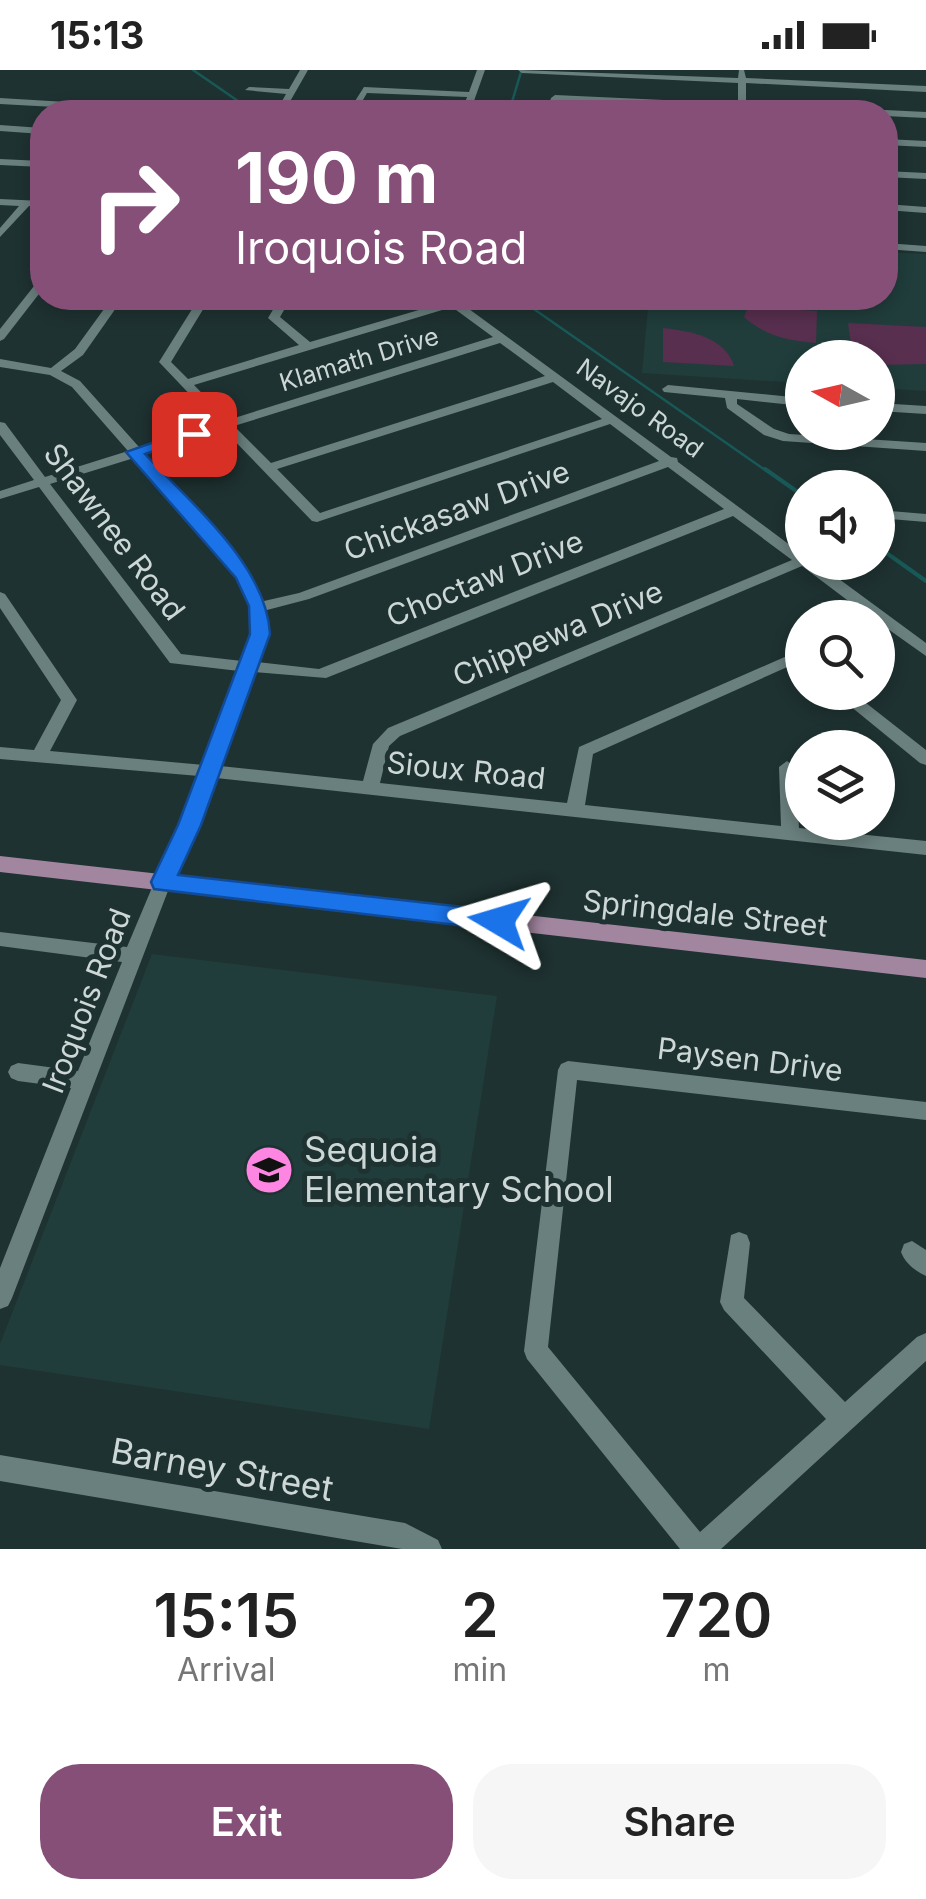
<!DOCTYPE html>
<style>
body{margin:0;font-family:Inter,sans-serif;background:#f6f6f6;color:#222;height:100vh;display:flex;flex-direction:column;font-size:38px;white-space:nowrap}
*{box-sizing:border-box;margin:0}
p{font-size:32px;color:#767676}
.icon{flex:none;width:55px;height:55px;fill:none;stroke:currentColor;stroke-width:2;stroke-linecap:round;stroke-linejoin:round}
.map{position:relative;height:1479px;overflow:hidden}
.side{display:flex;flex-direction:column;background:#fff;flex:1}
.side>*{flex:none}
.guide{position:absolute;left:30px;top:30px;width:868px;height:210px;border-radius:40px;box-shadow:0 5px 15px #0003;background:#854f78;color:#fff;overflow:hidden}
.needle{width:65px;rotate:278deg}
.fabs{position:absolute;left:785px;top:270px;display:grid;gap:20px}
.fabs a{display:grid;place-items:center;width:110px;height:110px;border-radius:50%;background:#fff;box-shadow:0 5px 15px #0003;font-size:50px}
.pin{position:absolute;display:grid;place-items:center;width:85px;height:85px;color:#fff;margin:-42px;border-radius:20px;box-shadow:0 5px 15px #0006}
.me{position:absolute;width:110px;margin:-55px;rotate:277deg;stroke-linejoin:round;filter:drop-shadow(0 0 8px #0008)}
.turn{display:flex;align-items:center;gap:35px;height:210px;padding:0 40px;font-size:45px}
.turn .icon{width:130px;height:130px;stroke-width:2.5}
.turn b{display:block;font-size:70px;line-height:85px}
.eta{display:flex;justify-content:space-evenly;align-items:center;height:170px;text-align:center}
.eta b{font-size:60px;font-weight:600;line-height:70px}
.cta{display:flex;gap:20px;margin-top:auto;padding:20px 40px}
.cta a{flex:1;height:115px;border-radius:40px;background:#854f78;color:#fff;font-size:40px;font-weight:600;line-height:115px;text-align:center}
.cta a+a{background:#f6f6f6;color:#222}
.status{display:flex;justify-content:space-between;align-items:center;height:70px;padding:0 50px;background:#fff;direction:ltr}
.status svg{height:28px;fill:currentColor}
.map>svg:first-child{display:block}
.built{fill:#203d3b}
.green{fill:#582f4f}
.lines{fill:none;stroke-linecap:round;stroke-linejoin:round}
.stream-far1{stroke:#185957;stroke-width:2.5}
.stream{stroke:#185957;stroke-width:4}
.minor{fill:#6a807e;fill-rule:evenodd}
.major{fill:#a286a0;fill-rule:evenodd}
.route{fill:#1a73e8;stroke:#114b97;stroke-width:2.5}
.labels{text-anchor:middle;stroke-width:10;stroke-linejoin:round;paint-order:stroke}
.far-street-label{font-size:25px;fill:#ccd7d6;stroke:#1e3231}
.street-label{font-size:30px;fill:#ccd7d6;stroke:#1e3231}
.near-poi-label{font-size:35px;fill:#ccd7d6;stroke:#1e3231;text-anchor:start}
.near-street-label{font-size:35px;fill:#ccd7d6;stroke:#1e3231}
</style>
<div class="status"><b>15:13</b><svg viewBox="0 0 49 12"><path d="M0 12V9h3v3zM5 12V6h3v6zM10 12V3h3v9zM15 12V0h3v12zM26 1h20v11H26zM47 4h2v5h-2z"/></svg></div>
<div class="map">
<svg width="926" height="1479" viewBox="0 0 926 1479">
<rect width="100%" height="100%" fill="#1e3231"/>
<g class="built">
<path d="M885 182 926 184V321L878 318V288H802V313L642 303 649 228H885Z"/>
<path d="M152 884 497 926 429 1359 0 1295V1274Z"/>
</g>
<g class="green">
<path d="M748 237 817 241 816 273C787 270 767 267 744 247Z"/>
<path d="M848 253 926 257V294L878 295V288L853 287Z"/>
<path d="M663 258C690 261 725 267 734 296L663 292Z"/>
</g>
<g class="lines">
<g class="stream-far1">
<path d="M193 0 254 42"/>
<path d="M509 42 521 2"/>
<path d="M518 228 768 402"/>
</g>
<g class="stream">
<path d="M765 399 802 425"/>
<path d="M878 477 926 511"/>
</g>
<g class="minor">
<path d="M300 0H308L284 42H276L286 24 245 20 249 17 289 19Z"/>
<path d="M477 0H485L470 42H462L467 27 367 23 356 42H348L364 17 469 22Z"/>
<path d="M518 0 738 8 739 0H744L746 8 926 16V22L746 13V34L868 39 872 42 742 39 738 36V13L522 3Z"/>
<path d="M555 25 664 30 668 33 664 36 559 31 555 42H547L551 28Z"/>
<path d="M0 28 183 39 187 42H147L0 34Z"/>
<path d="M885 40 926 42V48L885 46V42H881Z"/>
<path d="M0 55 42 58V64L0 61Z"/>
<path d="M885 69 926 71V77L885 75Z"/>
<path d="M0 89 42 91V97L0 95Z"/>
<path d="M885 101 926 103V109L885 107Z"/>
<path d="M0 129 42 131V137L29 136 0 167V158L19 136 0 135Z"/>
<path d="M885 134 926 137V143L885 140Z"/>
<path d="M885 173 926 176V182L885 179Z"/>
<path d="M42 210V220L4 269 0 271V259L38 211Z"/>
<path d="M112 228H123L83 285 61 301 80 311 139 377 217 353 159 292 199 228H210L171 292 188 309 299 275 268 248 280 228H291L280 247 310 272 446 232 442 228H454L671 387 677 388 678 392 802 484V492H816L926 573V586L878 552V548H871L802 496 400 666 389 676 380 713 567 733 579 677 796 582 802 584V598L794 594 593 684 585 735 781 756 779 697 787 691 795 697 799 758 926 771V785L216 708 199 755 171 813 12 1228 8 1236 0 1239V1198L71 1018 18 1011 11 1008 8 1002 11 996 18 993 78 1001 122 892 0 876V862L127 877 199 706 0 689V677L34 680 61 630 0 538V522L5 524 77 630 50 681 204 695 239 601 170 593 39 417 0 429V421L34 410 0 365V352L5 353 45 407 128 381 72 317 50 305 0 297V289L51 298 75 279ZM452 237 493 267 228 350 194 315ZM500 273 545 306 271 393 234 356ZM553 312 602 349 320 443 277 399ZM610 354 659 391 299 523 264 531 250 503 145 384 223 359 312 451 317 452ZM134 388C162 420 243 500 251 537 256 556 249 573 242 591L181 584 50 414ZM668 397 724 439 319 599 257 592 268 564 267 540 309 529ZM733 446 792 490 388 658 373 674 363 711 220 696 254 602 326 608Z"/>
<path d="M668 315 802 328V336L737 329V334L774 359 789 364 926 373V381L783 371 764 365 727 338 725 328 664 322 662 319Z"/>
<path d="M878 333 926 336V344L878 341Z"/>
<path d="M878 440 926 444V452L878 448Z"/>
<path d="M833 622H852L926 680V695L920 693Z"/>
<path d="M568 991 926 1032V1050L577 1010 548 1277 700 1462 826 1349 724 1240 720 1232 731 1165 739 1162 747 1165 750 1173 744 1228 845 1332 917 1267 926 1263V1291L721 1479H680L527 1289 524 1281 558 1000 561 994Z"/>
<path d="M912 1171 926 1180V1206C915 1201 905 1193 901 1182L904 1174Z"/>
<path d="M0 1385 405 1453 438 1470 442 1479H402L0 1411Z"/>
</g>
<path class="major" d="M0 786 926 890V908L0 802Z"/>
</g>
<path class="route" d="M188 360 202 364 145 384C191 434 266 494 270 564L201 755 178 805 499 841 508 844 511 851 508 857 499 860 154 819 151 812 178 755 250 564 249 536 236 508 126 382Z"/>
<defs>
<g id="school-disc" transform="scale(2.5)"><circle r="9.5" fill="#fd86e2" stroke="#1e3231"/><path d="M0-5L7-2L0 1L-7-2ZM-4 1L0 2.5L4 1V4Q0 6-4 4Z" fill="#111"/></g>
</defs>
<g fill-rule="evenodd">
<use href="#school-disc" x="269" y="1100"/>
</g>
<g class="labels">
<g class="far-street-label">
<text transform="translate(359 289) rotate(-17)" y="9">Klamath Drive</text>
<text transform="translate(640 338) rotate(36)" y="9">Navajo Road</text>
</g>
<g class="street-label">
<text transform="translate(457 441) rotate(-20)" y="10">Chickasaw Drive</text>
<text transform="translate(114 462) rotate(53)" y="10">Shawnee Road</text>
<text transform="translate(485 509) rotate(-22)" y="10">Choctaw Drive</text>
<text transform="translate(558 564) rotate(-23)" y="10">Chippewa Drive</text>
<text transform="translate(466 701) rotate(6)" y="10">Sioux Road</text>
<text transform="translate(705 844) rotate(6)" y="10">Springdale Street</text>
<text transform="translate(87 931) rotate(-69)" y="10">Iroquois Road</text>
<text transform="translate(750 990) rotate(7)" y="10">Paysen Drive</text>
</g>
<g class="near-poi-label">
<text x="304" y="1092">Sequoia<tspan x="304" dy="40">Elementary School</tspan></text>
</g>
<g class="near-street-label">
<text transform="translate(222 1400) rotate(10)" y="12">Barney Street</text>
</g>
</g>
</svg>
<div class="fabs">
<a><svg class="needle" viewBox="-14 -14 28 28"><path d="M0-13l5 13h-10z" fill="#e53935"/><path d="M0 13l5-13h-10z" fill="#767676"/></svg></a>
<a><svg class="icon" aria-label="sound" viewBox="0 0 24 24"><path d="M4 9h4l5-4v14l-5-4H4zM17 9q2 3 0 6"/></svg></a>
<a><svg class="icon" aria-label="search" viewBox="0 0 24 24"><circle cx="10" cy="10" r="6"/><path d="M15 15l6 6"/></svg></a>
<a><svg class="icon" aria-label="layers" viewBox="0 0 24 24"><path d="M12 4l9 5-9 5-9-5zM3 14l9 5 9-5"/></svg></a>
</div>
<div class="pin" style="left:194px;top:364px;background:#d93025"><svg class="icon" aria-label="arrive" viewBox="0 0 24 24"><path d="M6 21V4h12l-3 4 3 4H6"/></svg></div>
<svg class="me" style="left:499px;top:851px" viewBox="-20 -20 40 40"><path d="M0-17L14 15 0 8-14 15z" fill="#1a73e8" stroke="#fff" stroke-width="4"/></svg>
<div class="guide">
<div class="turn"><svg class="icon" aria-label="right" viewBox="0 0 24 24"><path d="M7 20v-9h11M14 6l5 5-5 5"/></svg><div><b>190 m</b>Iroquois Road</div></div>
</div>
</div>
<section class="side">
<div class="eta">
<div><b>15:15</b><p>Arrival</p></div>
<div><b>2</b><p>min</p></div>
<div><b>720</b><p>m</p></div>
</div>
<div class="cta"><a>Exit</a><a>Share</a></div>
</section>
